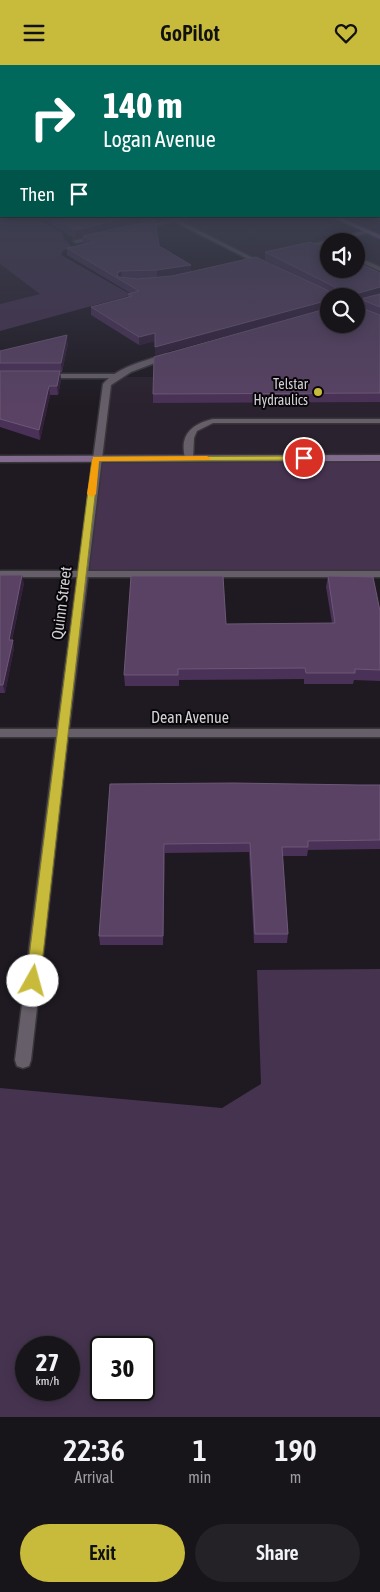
<!DOCTYPE html>
<style>
body{margin:0;font-family:"Asap Condensed",sans-serif;background:#242127;color:#f1f3f6;height:100vh;display:flex;flex-direction:column;font-size:19px;white-space:nowrap}
*{box-sizing:border-box;margin:0}
p{font-size:16px;color:#9e9ea2}
.icon{flex:none;width:28px;height:28px;fill:none;stroke:currentColor;stroke-width:2;stroke-linecap:round;stroke-linejoin:round}
.map{position:relative;height:1352px;overflow:hidden}
.details{display:flex;flex-direction:column;background:#17141a;flex:1}
.details>*{flex:none}
.top-card{position:absolute;left:0px;top:0px;width:380px;height:152px;box-shadow:0 2px 12px #0003,0 0 0 1px #363339;background:#00695c;color:#fff;overflow:hidden}
.controls{position:absolute;left:320px;top:168px;display:grid;gap:10px}
.controls a{display:grid;place-items:center;width:45px;height:45px;border-radius:50%;background:#17141a;box-shadow:0 2px 12px #0003,0 0 0 1px #363339;font-size:25px}
.speed{position:absolute;left:15px;top:1271px;display:flex;gap:10px;font-size:25px;font-weight:700;text-align:center}
.speed>*{display:grid;place-content:center;width:65px;height:65px;border-radius:50%;background:#17141a;box-shadow:0 2px 12px #0003,0 0 0 1px #363339;line-height:1}
.speed small{font-size:12px;font-weight:400}
.speed .limit{border:2px solid #111;border-radius:8px;background:#fff;color:#111}
.pin{position:absolute;display:grid;place-items:center;width:42px;height:42px;color:#fff;margin:-21px;border:2px solid #fff;border-radius:50%;box-shadow:0 1px 5px #0007}
.me{position:absolute;width:55px;margin:-28px;rotate:7deg;stroke-linejoin:round;filter:drop-shadow(0 0 4px #0008)}
.turn{display:flex;align-items:center;gap:18px;height:105px;padding:0 20px;font-size:22px}
.turn .icon{width:65px;height:65px;stroke-width:2.5}
.turn b{display:block;font-size:35px;line-height:42px}
.then{display:flex;align-items:center;height:48px;padding:0 20px;background:#0003;gap:10px;font-size:19px}
.eta{display:flex;justify-content:space-evenly;align-items:center;height:85px;text-align:center}
.eta b{font-size:30px;font-weight:600;line-height:35px}
.button{display:flex;gap:10px;margin-top:auto;padding:10px 20px}
.button a{flex:1;height:58px;border-radius:30px;background:#c8bb3b;color:#111;font-size:20px;font-weight:600;line-height:58px;text-align:center}
.button a+a{background:#242127;color:#f1f3f6}
header{display:flex;justify-content:space-between;align-items:center;height:65px;padding:0 20px;background:#c8bb3b;color:#111;font-size:22px;font-weight:600}
.map>svg:first-child{display:block}
.built{fill:#2a222e;fill-rule:evenodd}
.green{fill:#463350;fill-rule:evenodd}
.lines{fill:none;stroke-linecap:round;stroke-linejoin:round}
.lane-casing{stroke:#39363b;stroke-width:3}
.street-casing{stroke:#39363b;stroke-width:3}
.secondary-casing{stroke:#39363b;stroke-width:3}
.primary-casing{stroke:#39363b;stroke-width:3}
.lane{fill:#665f69;fill-rule:evenodd}
.street{fill:#665f69;fill-rule:evenodd}
.secondary{fill:#826b8e;fill-rule:evenodd}
.primary{fill:#9f76b4;fill-rule:evenodd}
.wall{fill:#4a3157;fill-rule:evenodd}
.shaded-wall{fill:#33213c}
.building{fill:#594264;stroke:#6c5876}
.route{fill:#c8bb3b;stroke:#827a26}
.slow{fill:#f59e0b}
.poi-dot{fill:#c8bb3b;stroke:#080609;stroke-width:2}
.labels{text-anchor:middle;stroke-width:4;stroke-linejoin:round;paint-order:stroke}
.far-poi-label{font-size:14px;fill:#d3d0d5;stroke:#080609;text-anchor:end}
.street-label{font-size:16px;fill:#d3d0d5;stroke:#080609}
</style>
<header><svg class="icon" aria-label="menu" viewBox="0 0 24 24"><path d="M4 6h16M4 12h16M4 18h16"/></svg>GoPilot<svg class="icon" aria-label="heart" viewBox="0 0 24 24"><path d="M12 20l-8-8c-3-5 5-10 8-4 3-6 11-1 8 4z"/></svg></header>
<div class="map">
<svg width="380" height="1352" viewBox="0 0 380 1352">
<rect width="100%" height="100%" fill="#1f1a22"/>
<g class="built">
<path d="M163 151H380V257L356 245V231L329 232ZM329 176H356V204H329Z"/>
<path d="M0 199 41 229 0 239Z"/>
<path d="M112 312H380V394L94 395Z"/>
</g>
<g class="green">
<path d="M0 151H48L42 156 61 167 64 174 72 182 63 186 61 190 132 230 0 266V239L40 229 0 199Z"/>
<path d="M380 394V508L81 507 94 395Z"/>
<path d="M380 904V1352H0V1023L222 1043 261 1019 257 905ZM69 1282V1325H26V1282ZM144 1282V1325H101V1282Z"/>
</g>
<g class="lines">
<g class="lane-casing">
<g id="lane">
<path d="M163 151H170L269 201 264 202Z"/>
<path d="M367 165 369 168 299 185 296 183Z"/>
<path d="M356 191 380 202V206L356 195Z"/>
<path d="M42 309H115L119 311 115 313H42Z"/>
<path d="M213 354H380V358H213L197 366 194 373 193 394 186 396C178 371 191 359 213 354Z"/>
<rect x="0" y="506" width="380" height="6"/>
</g>
</g>
<g class="street-casing">
<g id="street">
<path d="M185 151H197L139 165 136 163Z"/>
<path d="M100 170 102 173 76 178 73 176Z"/>
<path d="M380 231V235L356 241V237Z"/>
<path d="M166 289 173 291 131 307 111 320 69 664H380V672H68L31 995 29 1001 23 1003 17 1001 15 995 56 672H0V664H57L103 319C119 301 145 296 166 289Z"/>
</g>
</g>
<g class="secondary-casing">
<path id="secondary" d="M380 390V396L0 397V391Z"/>
</g>
<g class="primary-casing">
<path id="primary" d="M329 151H337L380 170V174Z"/>
</g>
<use href="#lane" class="lane"/>
<use href="#street" class="street"/>
<use href="#secondary" class="secondary"/>
<use href="#primary" class="primary"/>
</g>
<g class="wall">
<path d="M38 151H153V156L159 181 191 207 304 214 265 195V187L380 208V337L153 338V329L329 243 155 290V276L139 280 91 250V242L128 233V229L130 228 67 190V183L85 179 83 178V172L75 174ZM329 231 360 235 359 242 366 245 329 259Z"/>
<path d="M68 278 62 307H60L61 315 58 330H50L40 375 0 362V286Z"/>
<path d="M0 510 24 518 12 575 14 583 5 628H0Z"/>
<path d="M328 511 380 546V616L354 615 353 619H304V614L179 615V621H125L124 610 226 559 332 558 326 522Z"/>
<path d="M110 719 380 720V784L308 785 307 791H282L288 869 287 878H254L249 787 165 788 163 880H100L99 871Z"/>
</g>
<g class="shaded-wall">
<path d="M135 151H153V156L75 174V165Z"/>
<path d="M191 200V208L157 213V205Z"/>
<path d="M121 206 122 214 120 215 117 208Z"/>
<path d="M380 222V230L360 234V235L356 236V231H355V229Z"/>
<path d="M329 235V243L155 290V282Z"/>
<path d="M155 268 156 276 139 280V272Z"/>
<path d="M67 270 68 278 62 307 61 298Z"/>
<path d="M60 306 61 315 58 330 57 321Z"/>
<path d="M49 321 50 330 40 375 39 365Z"/>
<path d="M22 510 24 518 10 583 9 575Z"/>
<path d="M13 575 14 583 5 628 3 620Z"/>
<path d="M164 779 165 788 163 880V871Z"/>
</g>
<g class="building">
<path d="M52 151H135L75 165Z"/>
<path d="M155 155 159 181 191 200 157 205 121 206 117 208 118 212 138 214 172 211 256 192 331 227 335 223 333 221 265 187 310 177 329 185V204H356V197L380 208V222L355 229V231H329V235L155 282V268L139 272 91 242 132 231 128 229 139 226 67 183 94 177 83 171Z"/>
<path d="M380 229V242L360 234Z"/>
<path d="M356 241 380 250V328L153 329 154 292 329 243V259H356Z"/>
<path d="M67 270 61 298H0V286Z"/>
<path d="M0 306H60L57 321H49L39 365 0 354Z"/>
<path d="M0 510H22L9 575H13L3 620H0Z"/>
<path d="M131 511H223L226 559 335 558 328 511 373 512 380 546V605L355 604V608H306L305 603 178 604V610H124Z"/>
<path d="M233 718 359 720H380V775L308 776V782H282L288 869H255L250 778 164 779 163 871H99L110 719Z"/>
</g>
<linearGradient id="sky" x2="0" y2="1"><stop stop-color="#110e13"/><stop offset="0.44" stop-color="#3c3e4f"/><stop offset="1" stop-color="#3c3e4f" stop-opacity="0"/></linearGradient>
<rect width="380" height="341" fill="url(#sky)"/>
<path class="route" d="M304 391 307 393 306 395 99 396 40 916 38 921 33 923 28 921 26 916 92 394 96 392Z"/>
<path class="slow" d="M207 391 211 394 210 395 99 396 96 429 92 432 87 429 93 392Z"/>
<circle class="poi-dot" cx="318" cy="327" r="5"/>
<g class="labels">
<g class="far-poi-label">
<text x="308" y="324">Telstar<tspan x="308" dy="16">Hydraulics</tspan></text>
</g>
<g class="street-label">
<text transform="translate(61 538) rotate(-83)" y="6">Quinn Street</text>
<text x="190" y="658">Dean Avenue</text>
</g>
</g>
</svg>
<div class="controls">
<a><svg class="icon" aria-label="sound" viewBox="0 0 24 24"><path d="M4 9h4l5-4v14l-5-4H4zM17 9q2 3 0 6"/></svg></a>
<a><svg class="icon" aria-label="search" viewBox="0 0 24 24"><circle cx="10" cy="10" r="6"/><path d="M15 15l6 6"/></svg></a>
</div>
<div class="speed"><div>27<small>km/h</small></div><div class="limit">30</div></div>
<div class="pin" style="left:304px;top:393px;background:#d93025"><svg class="icon" aria-label="arrive" viewBox="0 0 24 24"><path d="M6 21V4h12l-3 4 3 4H6"/></svg></div>
<svg class="me" style="left:33px;top:916px" viewBox="-20 -20 40 40"><circle r="19" fill="#fff"/><path d="M0-13L10 11 0 6-10 11z" fill="#c8bb3b"/></svg>
<div class="top-card">
<div class="turn"><svg class="icon" aria-label="right" viewBox="0 0 24 24"><path d="M7 20v-9h11M14 6l5 5-5 5"/></svg><div><b>140 m</b>Logan Avenue</div></div>
<div class="then">Then<svg class="icon" aria-label="arrive" viewBox="0 0 24 24"><path d="M6 21V4h12l-3 4 3 4H6"/></svg></div>
</div>
</div>
<section class="details">
<div class="eta">
<div><b>22:36</b><p>Arrival</p></div>
<div><b>1</b><p>min</p></div>
<div><b>190</b><p>m</p></div>
</div>
<div class="button"><a>Exit</a><a>Share</a></div>
</section>
